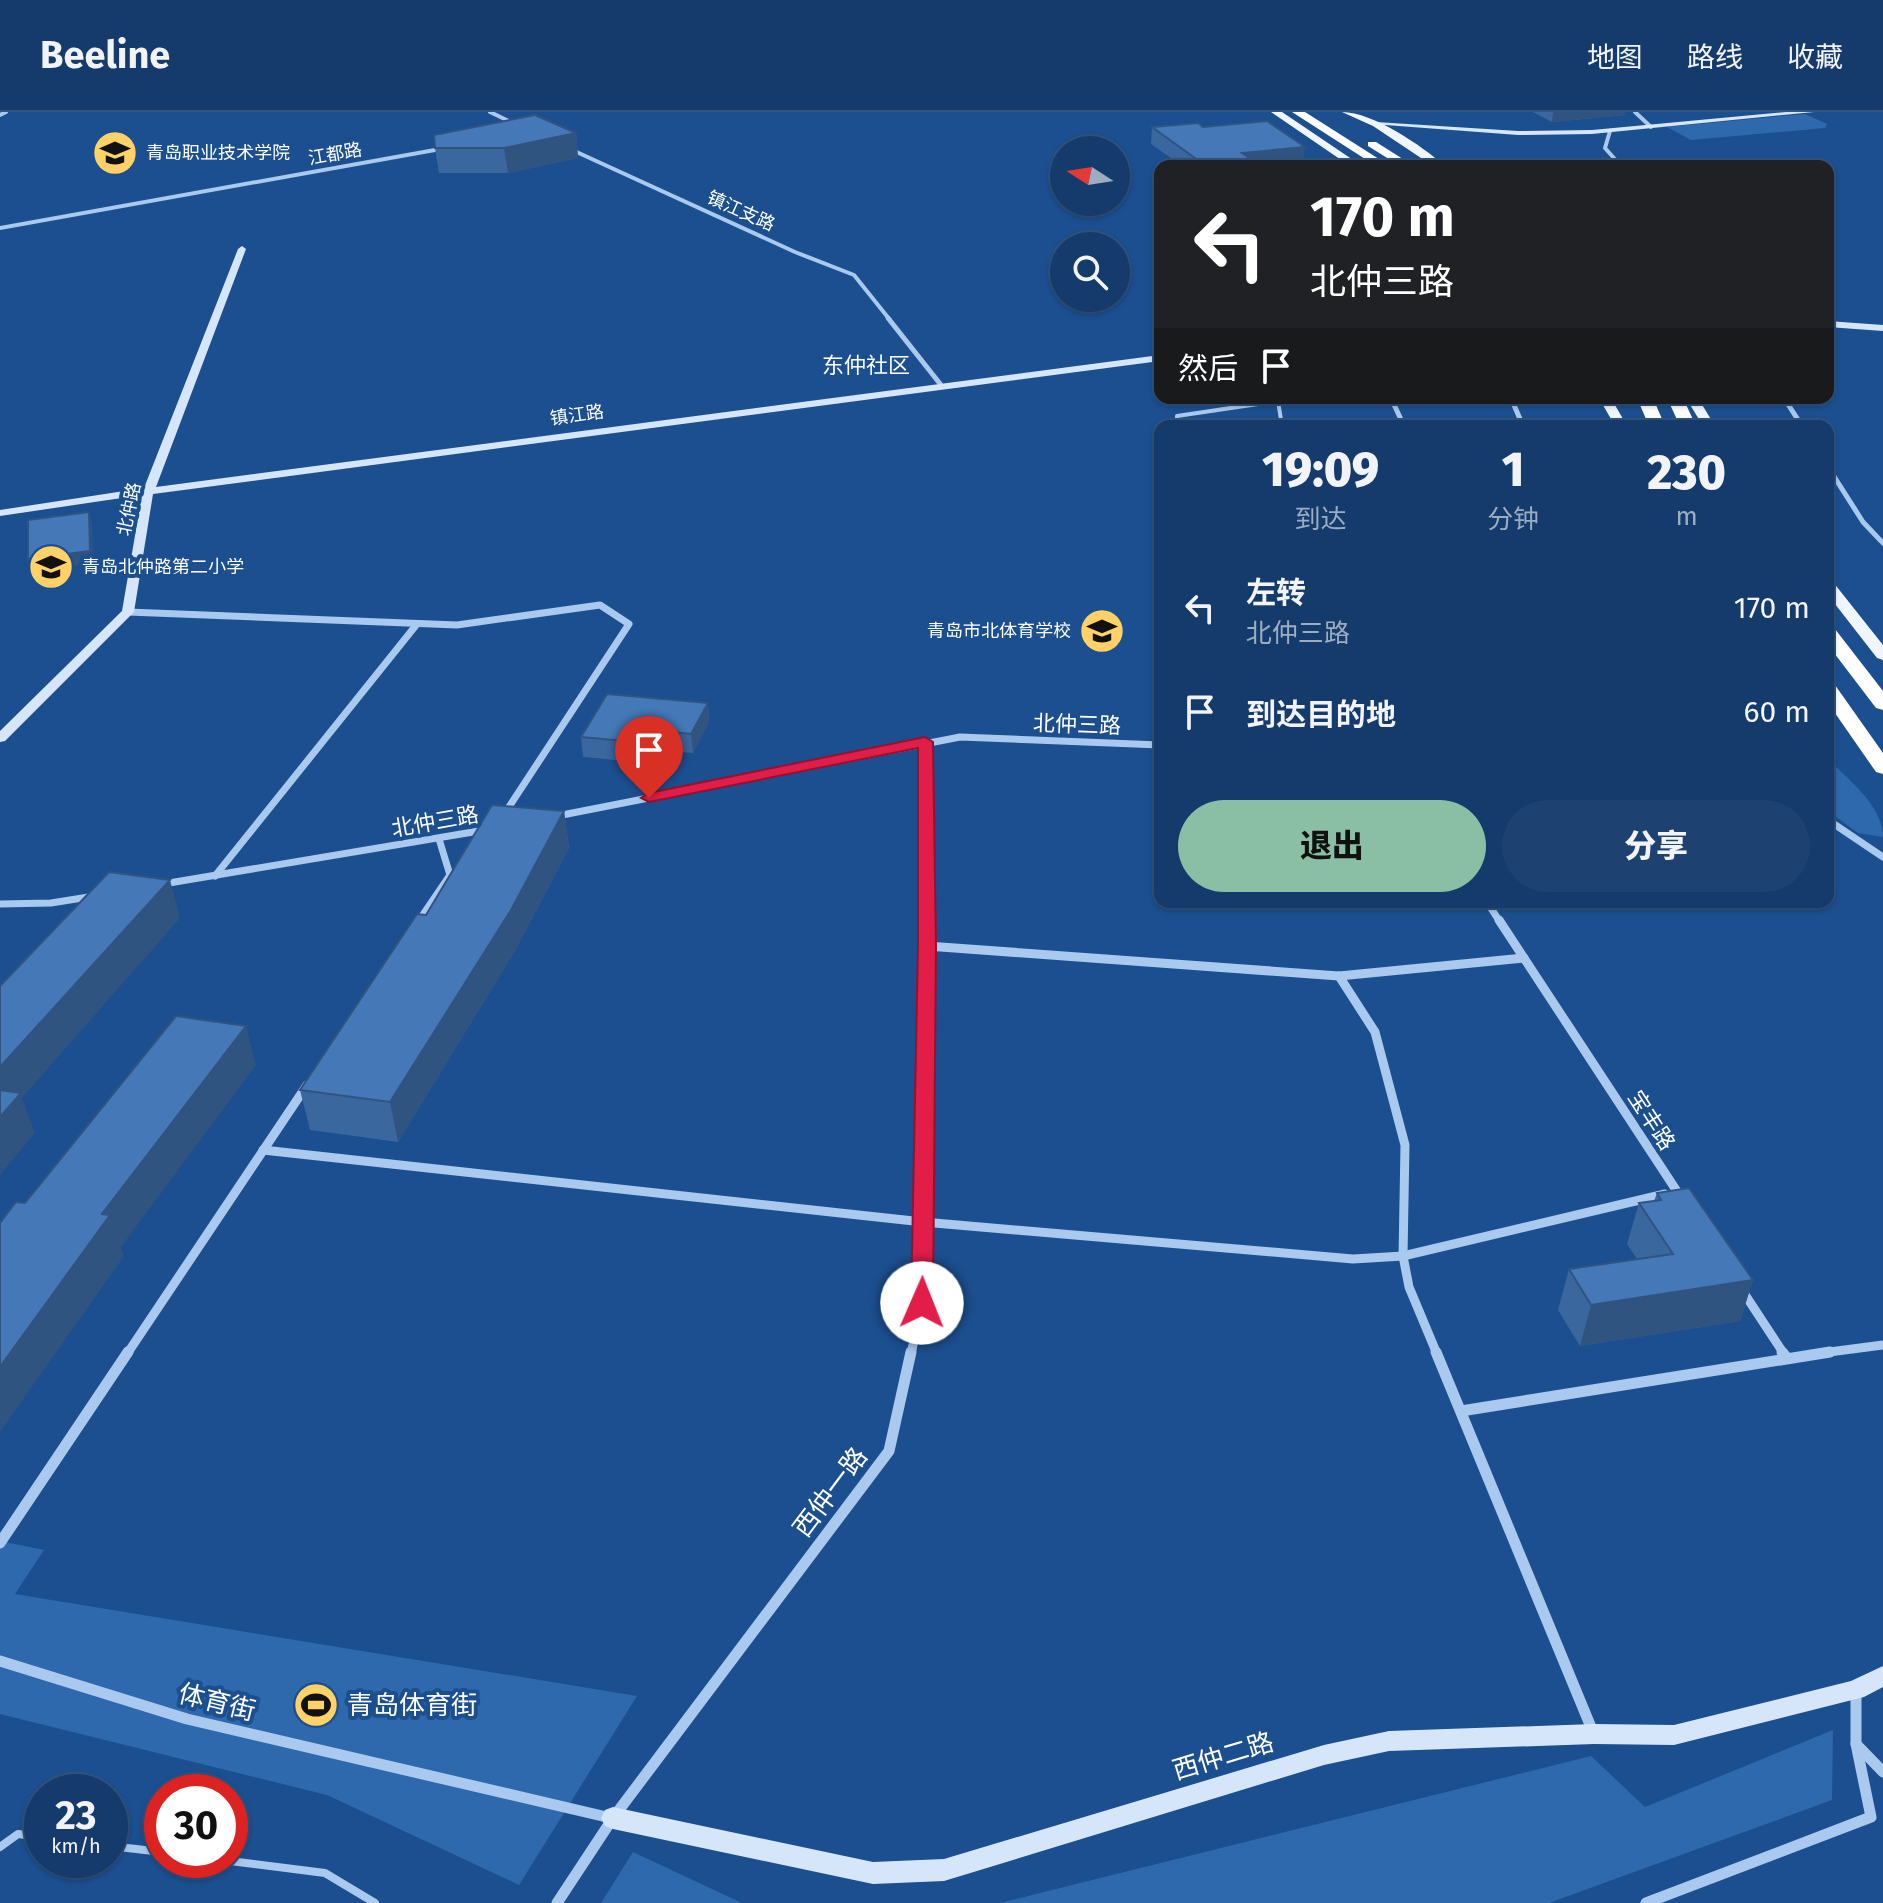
<!DOCTYPE html>
<html lang="zh">
<meta charset="utf-8">
<style>
body{margin:0;font-family:"Fira Sans","Noto Sans SC",sans-serif;background:#1d4271;color:#f1f3f6;height:100vh;display:flex;flex-direction:column;font-size:30px;white-space:nowrap}
*{box-sizing:border-box;margin:0}
p{font-size:26px;color:#9dadc1}
.icon{flex:none;width:44px;height:44px;fill:none;stroke:currentColor;stroke-width:2;stroke-linecap:round;stroke-linejoin:round}
.map{position:relative;flex:1;overflow:hidden}
.details{position:absolute;left:1154px;top:308px;width:680px;height:488px;display:flex;flex-direction:column;background:#143b6b;border-radius:16px;box-shadow:0 2px 6px #0004,0 0 0 2px #33557e}
.details>*{flex:none}
.banner{position:absolute;left:1154px;top:48px;width:680px;height:244px;border-radius:16px;box-shadow:0 2px 6px #0004,0 0 0 2px #33557e;background:#202124;color:#fff;overflow:hidden}
.needle{width:52px;rotate:282deg}
.controls{position:absolute;left:1050px;top:24px;display:grid;gap:16px}
.controls a{display:grid;place-items:center;width:80px;height:80px;border-radius:50%;background:#143b6b;box-shadow:0 2px 6px #0004,0 0 0 2px #33557e;font-size:40px}
.speed{position:absolute;left:24px;top:1662px;display:flex;gap:16px;font-size:40px;font-weight:700;text-align:center}
.speed>*{display:grid;place-content:center;width:104px;height:104px;border-radius:50%;background:#143b6b;box-shadow:0 2px 6px #0004,0 0 0 2px #33557e;line-height:1}
.speed small{font-size:20px;font-weight:400}
.speed .limit{border:12px solid #d22;background:#fff;color:#111}
.pin{position:absolute;display:grid;place-items:center;width:68px;height:68px;color:#fff;margin:-82px -34px;border-radius:50% 50% 50% 0;rotate:-45deg;box-shadow:0 0 8px #0007}
.pin .icon{rotate:45deg}
.me{position:absolute;width:88px;margin:-44px;rotate:1deg;stroke-linejoin:round;filter:drop-shadow(0 0 6px #0008)}
.turn{display:flex;align-items:center;gap:28px;height:168px;padding:0 24px;font-size:36px}
.turn .icon{width:104px;height:104px;stroke-width:2.5}
.turn b{display:block;font-size:56px;line-height:68px}
.then{display:flex;align-items:center;height:76px;padding:0 24px;background:#0003;gap:16px;font-size:30px}
.eta{display:flex;justify-content:space-evenly;align-items:center;height:136px;text-align:center}
.eta b{font-size:48px;font-weight:800;line-height:56px}
.action{display:flex;gap:16px;margin-top:auto;padding:16px 24px}
.action a{flex:1;height:92px;border-radius:48px;background:#8abfa5;color:#111;font-size:32px;font-weight:800;line-height:92px;text-align:center}
.action a+a{background:#1d4271;color:#f1f3f6}
ul{padding:0;list-style:none}
li{display:flex;align-items:center;gap:24px;height:104px;padding:0 24px}
li div{flex:1}
li b{display:block;font-size:30px}
li em{font-style:normal}
header{display:flex;align-items:center;gap:48px;box-sizing:border-box;height:112px;padding:0 40px;background:#143b6b;border-bottom:2px solid #33557e}
header strong{font-size:38px}
nav{display:flex;gap:44px;margin-inline-start:auto;font-size:28px}
.map>svg:first-child{display:block}
.green{fill:#2e69ad}
.lines{fill:none;stroke-linecap:round;stroke-linejoin:round}
.lane-far1{stroke:#a9c9ee;stroke-width:4}
.lane{stroke:#a9c9ee;stroke-width:8}
.street-far4{stroke:#a9c9ee;stroke-width:4}
.street-far3{stroke:#a9c9ee;stroke-width:5}
.street-far2{stroke:#a9c9ee;stroke-width:7}
.street-far1{stroke:#a9c9ee;stroke-width:9}
.street{stroke:#a9c9ee;stroke-width:11}
.secondary{fill:#d6e6fa;fill-rule:evenodd}
.primary{fill:#f0f6ff;fill-rule:evenodd}
.highway{fill:#fff;fill-rule:evenodd}
.wall{fill:#3a679d}
.shaded-wall{fill:#305480}
.building{fill:#4478b7;stroke:#305480;stroke-width:2}
.route{fill:#e11d48;stroke:#92132f;stroke-width:2}
.labels{text-anchor:middle;stroke-width:8;stroke-linejoin:round;paint-order:stroke}
.far-poi-label{font-size:18px;fill:#fff;stroke:#1b4f8f;text-anchor:start}
.far-street-label{font-size:18px;fill:#fff;stroke:#1b4f8f}
.far-quarter-label{font-size:22px;fill:#fff;stroke:#1b4f8f}
.street-label{font-size:22px;fill:#fff;stroke:#1b4f8f}
.near-street-label{font-size:26px;fill:#fff;stroke:#1b4f8f}
.near-poi-label{font-size:26px;fill:#fff;stroke:#1b4f8f;text-anchor:start}
</style>
<header>
<strong>Beeline</strong>
<nav><a>地图</a><a>路线</a><a>收藏</a></nav>
</header>
<div class="map">
<svg width="1883" height="1791" viewBox="0 0 1883 1791">
<rect width="100%" height="100%" fill="#1b4f8f"/>
<g class="green">
<path d="M1805 2 1827 12 1825 16 1691 28 1667 15Z"/>
<path d="M1828 647C1848 667 1883 694 1883 725L1858 721 1828 699Z"/>
<path d="M0 1429 44 1438 15 1482 637 1584 519 1773 327 1683 0 1602Z"/>
<path d="M1833 1618 1832 1688 1549 1791H1000L1591 1644 1645 1695Z"/>
<path d="M633 1740 742 1791H601Z"/>
</g>
<g class="lines">
<path class="lane-far1" d="M1177 314V304L1278 289 1282 314"/>
<g class="lane">
<path d="M110 1734 162 1740"/>
<path d="M0 1735 18 1722 42 1725"/>
<path d="M222 1748 325 1761 375 1791"/>
</g>
<g class="street-far4">
<path d="M490 0 517 13"/>
<path d="M1635 0 1651 15"/>
<path d="M0 3 6 0"/>
<path d="M1610 19 1605 36 1621 54"/>
<path d="M570 37 795 140 854 163 890 208"/>
<path d="M0 116 446 36"/>
</g>
<g class="street-far3">
<path d="M888 206 941 273"/>
<path d="M1391 286 1404 314"/>
<path d="M1511 286 1523 314"/>
<path d="M1784 286 1802 314"/>
<path d="M1828 355 1863 410 1883 431"/>
</g>
<g class="street-far2">
<path d="M128 500 457 513 600 493 629 512 505 701"/>
<path d="M925 630 927 810"/>
<path d="M557 704 960 625 1160 633"/>
<path d="M1828 708 1883 745"/>
<path d="M215 764 417 512"/>
<path d="M163 772 485 718"/>
<path d="M1487 790 1500 810"/>
<path d="M0 792 51 791 95 784"/>
<path d="M418 810 450 763 439 727"/>
</g>
<g class="street-far1">
<path d="M1499 808 1682 1087"/>
<path d="M927 834 1339 864 1524 846"/>
<path d="M1339 864 1375 920 1405 1033 1403 1144 1409 1175 1437 1242"/>
<path d="M263 1038 923 1110 1353 1147 1403 1144 1665 1082"/>
<path d="M1742 1178 1784 1242"/>
<path d="M127 1242 307 973"/>
<path d="M911 1242 922 1191 927 808"/>
<path d="M1814 1242 1883 1233"/>
</g>
<g class="street">
<path d="M1436 1240 1593 1620"/>
<path d="M1782 1240 1786 1245"/>
<path d="M1461 1299 1830 1240"/>
<path d="M0 1431 128 1240"/>
<path d="M0 1549 187 1607 611 1706"/>
<path d="M1856 1632 1883 1660"/>
<path d="M557 1791 613 1706 889 1339 911 1240"/>
<path d="M1646 1791 1871 1705 1856 1632V1580"/>
</g>
<g class="secondary">
<path d="M1786 0H1814L1592 22 1518 23 1372 12 1376 10 1518 19 1592 18Z"/>
<path d="M242 134 246 137 156 375 1160 243V249L153 382 134 500 5 629 0 630V619L122 499 142 383 0 404V398L144 376 238 137Z"/>
<path d="M1828 209 1883 213V219L1828 215Z"/>
<path d="M1883 1554V1575L1864 1585 1674 1633 1594 1632 1389 1639 1324 1653 944 1769 873 1772 613 1717 605 1714 601 1706 605 1698 613 1695 873 1750 944 1747 1324 1633 1389 1619 1594 1612 1674 1613 1851 1569Z"/>
</g>
<g class="primary">
<path d="M1271 0H1282L1362 54H1350Z"/>
<path d="M1342 0C1373 0 1422 34 1445 54H1433L1373 14Z"/>
<path d="M1599 286H1611L1627 314H1615Z"/>
<path d="M1686 286H1698L1715 314H1703Z"/>
<path d="M1828 469 1833 470 1883 533V548L1877 546 1828 483Z"/>
</g>
<g class="highway">
<path d="M1292 0H1305L1390 54H1376Z"/>
<path d="M1368 30H1376L1414 54H1400L1368 34Z"/>
<path d="M1637 286H1653L1665 314H1649Z"/>
<path d="M1667 286H1683L1696 314H1680Z"/>
<path d="M1828 515 1835 517 1883 579V598L1876 596 1828 533Z"/>
<path d="M1828 571 1835 573 1883 641V662L1876 660 1828 591Z"/>
</g>
</g>
<g class="wall">
<path d="M1533 0H1625V3L1552 10Z"/>
<path d="M1152 15 1303 52 1280 54H1182L1151 32Z"/>
<path d="M576 21 578 46 508 61H439L435 36Z"/>
<path d="M708 591 709 610 693 641 655 638 648 651 583 645 581 625Z"/>
<path d="M564 699 569 736 516 837 398 1030 310 1018 300 978 426 803Z"/>
<path d="M1657 1081 1753 1168 1740 1209 1580 1234 1558 1198 1569 1157 1637 1147 1627 1132 1639 1091 1654 1089Z"/>
</g>
<g class="shaded-wall">
<path d="M1553 0H1625V3L1552 10Z"/>
<path d="M576 21 578 46 508 61 504 36Z"/>
<path d="M1305 35 1303 52 1280 54H1241L1242 41Z"/>
<path d="M89 400 92 412 93 451 31 460 28 447Z"/>
<path d="M708 591 709 610 693 641 691 622Z"/>
<path d="M653 618 655 638 648 651 646 631Z"/>
<path d="M564 699 569 736 516 837 398 1030 390 990Z"/>
<path d="M170 768 180 806 22 986 35 1021 0 1063V955Z"/>
<path d="M246 914 256 953 121 1135 124 1144 0 1320V1255L102 1102Z"/>
<path d="M1753 1168 1740 1209 1580 1234 1591 1193Z"/>
</g>
<g class="building">
<path d="M535 3 576 21 504 36H435L434 23Z"/>
<path d="M1267 9 1305 35 1242 41 1261 54H1206L1152 15 1198 11 1203 15Z"/>
<path d="M89 400 90 439 28 447V408Z"/>
<path d="M607 582 708 591 691 622 653 618 646 631 581 625Z"/>
<path d="M492 693 564 699 511 798 390 990 300 978 417 802 426 803Z"/>
<path d="M109 760 170 768 0 955V874Z"/>
<path d="M176 904 246 914 102 1102 110 1103 0 1255V1111L16 1090 25 1091Z"/>
<path d="M0 978 21 981 0 1005Z"/>
<path d="M1689 1076 1753 1168 1591 1193 1569 1157 1673 1142 1639 1091 1661 1088 1657 1081Z"/>
</g>
<path class="route" d="M925 625 933 630 936 834 933 1191 930 1197H914L911 1191 918 834V636L649 690 641 686 649 681Z"/>
<defs>
<g id="school-disc" transform="scale(2.3)"><circle r="9.5" fill="#ffd166" stroke="#1b4f8f"/><path d="M0-5L7-2L0 1L-7-2ZM-4 1L0 2.5L4 1V4Q0 6-4 4Z" fill="#111"/></g>
<g id="stadium-disc" transform="scale(2.3)"><circle r="9.5" fill="#ffd166" stroke="#1b4f8f"/><path d="M0-5a6.5 5 0 1 0 0 10a6.5 5 0 1 0 0-10ZM-3.5-1.8h7v3.6h-7Z" fill="#111"/></g>
</defs>
<g fill-rule="evenodd">
<use href="#school-disc" x="115" y="41"/>
<use href="#school-disc" x="51" y="455"/>
<use href="#school-disc" x="1102" y="519"/>
<use href="#stadium-disc" x="316" y="1593"/>
</g>
<g class="labels">
<g class="far-poi-label">
<text x="146" y="47">青岛职业技术学院</text>
<text x="82" y="461">青岛北仲路第二小学</text>
<text x="1071" y="525" text-anchor="end">青岛市北体育学校</text>
</g>
<g class="far-street-label">
<text transform="translate(335 42) rotate(-10)" y="6">江都路</text>
<text transform="translate(741 99) rotate(24)" y="6">镇江支路</text>
<text transform="translate(577 303) rotate(-8)" y="6">镇江路</text>
<text transform="translate(129 397) rotate(-78)" y="6">北仲路</text>
</g>
<g class="far-quarter-label">
<text x="866" y="261">东仲社区</text>
</g>
<g class="street-label">
<text transform="translate(1077 612) rotate(2)" y="8">北仲三路</text>
<text transform="translate(435 709) rotate(-10)" y="8">北仲三路</text>
<text transform="translate(1652 1008) rotate(57)" y="8">宝丰路</text>
</g>
<g class="near-street-label">
<text transform="translate(830 1380) rotate(-53)" y="9">西仲一路</text>
<text transform="translate(217 1590) rotate(14)" y="9">体育街</text>
<text transform="translate(1223 1644) rotate(-17)" y="9">西仲二路</text>
</g>
<g class="near-poi-label">
<text x="347" y="1602">青岛体育街</text>
</g>
</g>
</svg>
<div class="controls">
<a><svg class="needle" viewBox="-14 -14 28 28"><path d="M0-13l5 13h-10z" fill="#e53935"/><path d="M0 13l5-13h-10z" fill="#9dadc1"/></svg></a>
<a><svg class="icon" aria-label="search" viewBox="0 0 24 24"><circle cx="10" cy="10" r="6"/><path d="M15 15l6 6"/></svg></a>
</div>
<div class="speed"><div>23<small>km/h</small></div><div class="limit">30</div></div>
<div class="pin" style="left:649px;top:686px;background:#d93025"><svg class="icon" aria-label="arrive" viewBox="0 0 24 24"><path d="M6 21V4h12l-3 4 3 4H6"/></svg></div>
<svg class="me" style="left:922px;top:1191px" viewBox="-20 -20 40 40"><circle r="19" fill="#fff"/><path d="M0-13L10 11 0 6-10 11z" fill="#e11d48"/></svg>
<div class="banner">
<div class="turn"><svg class="icon" aria-label="left" viewBox="0 0 24 24"><path d="M17 20v-9H6M10 6l-5 5 5 5"/></svg><div><b>170 m</b>北仲三路</div></div>
<div class="then">然后<svg class="icon" aria-label="arrive" viewBox="0 0 24 24"><path d="M6 21V4h12l-3 4 3 4H6"/></svg></div>
</div>
<section class="details">
<div class="eta">
<div><b>19:09</b><p>到达</p></div>
<div><b>1</b><p>分钟</p></div>
<div><b>230</b><p>m</p></div>
</div>
<ul>
<li><svg class="icon" aria-label="left" viewBox="0 0 24 24"><path d="M17 20v-9H6M10 6l-5 5 5 5"/></svg><div><b>左转</b><p>北仲三路</p></div><em>170 m</em></li>
<li><svg class="icon" aria-label="arrive" viewBox="0 0 24 24"><path d="M6 21V4h12l-3 4 3 4H6"/></svg><div><b>到达目的地</b></div><em>60 m</em></li>
</ul>
<div class="action"><a>退出</a><a>分享</a></div>
</section>
</div>
